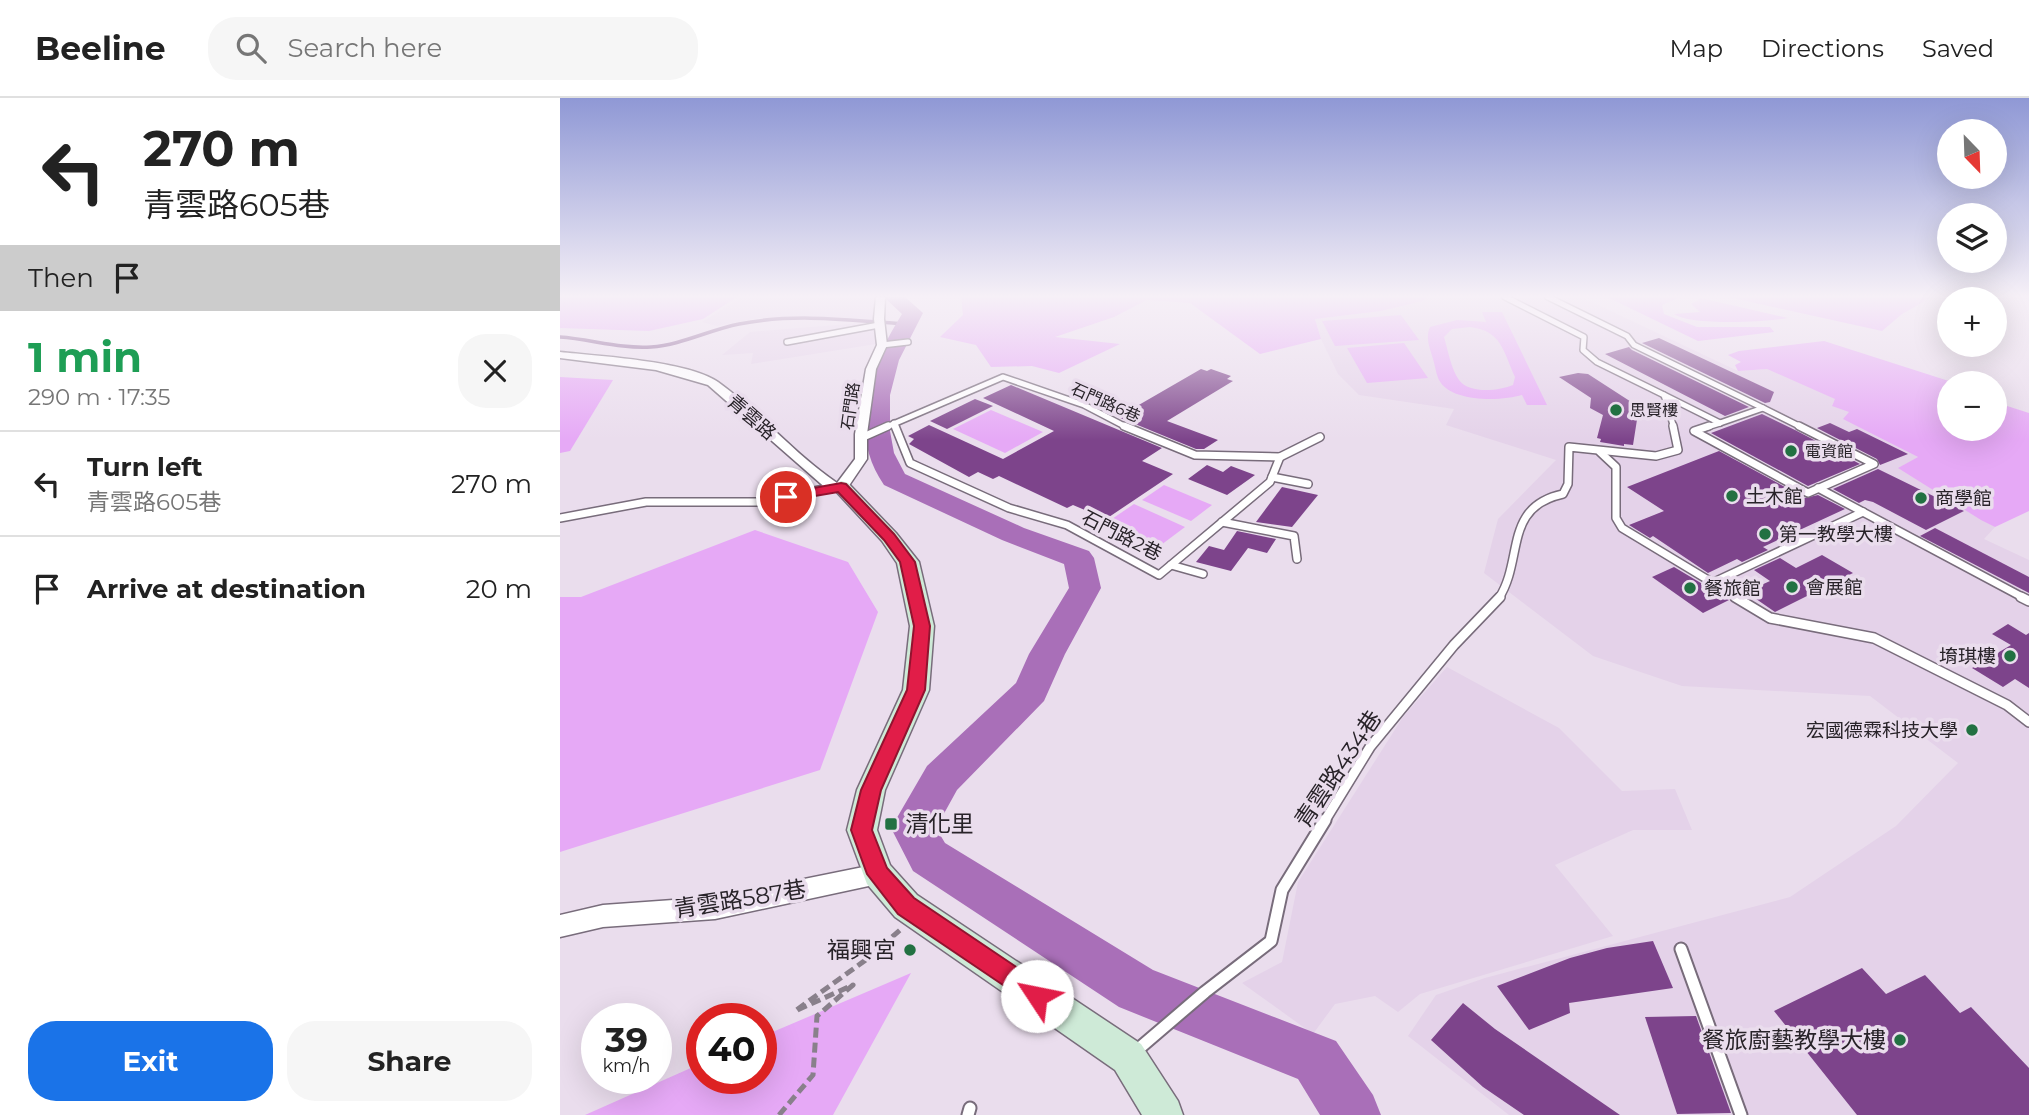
<!DOCTYPE html>
<meta charset="utf-8">
<style>
body{margin:0;font-family:Montserrat,"Noto Sans TC",sans-serif;background:#f6f6f6;color:#222;height:100vh;display:flex;flex-direction:column;font-size:26px;white-space:nowrap}
*{box-sizing:border-box;margin:0}
p{font-size:23px;color:#767676}
.icon{flex:none;width:38px;height:38px;fill:none;stroke:currentColor;stroke-width:2;stroke-linecap:round;stroke-linejoin:round}
.map{position:relative;flex:1;overflow:hidden}
.side{display:flex;flex-direction:column;background:#fff;width:560px}
.side>*{flex:none}
.hud{background:#fff;color:#222;overflow:hidden}
.needle{width:46px;rotate:157deg}
.fabs{position:absolute;left:1377px;top:21px;display:grid;gap:14px}
.fabs a{display:grid;place-items:center;width:70px;height:70px;border-radius:50%;background:#fff;box-shadow:0 7px 28px #0002;font-size:35px}
.speed{position:absolute;left:21px;top:905px;display:flex;gap:14px;font-size:35px;font-weight:700;text-align:center}
.speed>*{display:grid;place-content:center;width:91px;height:91px;border-radius:50%;background:#fff;box-shadow:0 7px 28px #0002;line-height:1}
.speed small{font-size:18px;font-weight:400}
.speed .limit{border:10px solid #d22;background:#fff;color:#111}
.pin{position:absolute;display:grid;place-items:center;width:60px;height:60px;color:#fff;margin:-30px;border:4px solid #fff;border-radius:50%;box-shadow:0 2px 7px #0007}
.me{position:absolute;width:77px;margin:-38px;rotate:304deg;stroke-linejoin:round;filter:drop-shadow(0 0 5px #0008)}
.turn{display:flex;align-items:center;gap:24px;height:147px;padding:0 28px;font-size:32px}
.turn .icon{width:91px;height:91px;stroke-width:2.5}
.turn b{display:block;font-size:49px;line-height:60px}
.then{display:flex;align-items:center;height:66px;padding:0 28px;background:#0003;gap:14px;font-size:26px}
.round{display:grid;place-items:center;flex:none;width:74px;height:74px;border-radius:28px;background:#f6f6f6}
.head{display:flex;align-items:center;justify-content:space-between;height:119px;padding:0 28px}
h1{font-size:42px;font-weight:700;line-height:52px;color:#1e9e55}
.cta{display:flex;gap:14px;margin-top:auto;padding:14px 28px}
.cta a{flex:1;height:80px;border-radius:28px;background:#1a73e8;color:#fff;font-size:28px;font-weight:700;line-height:80px;text-align:center}
.cta a+a{background:#f6f6f6;color:#222}
ul{padding:0;list-style:none}
li{display:flex;align-items:center;gap:21px;height:105px;padding:0 28px;border-top:2px solid #e0e0e0}
li div{flex:1}
li b{display:block;font-size:26px}
li em{font-style:normal}
header{display:flex;align-items:center;gap:42px;box-sizing:border-box;height:98px;padding:0 35px;background:#fff;border-bottom:2px solid #e0e0e0}
header strong{font-size:33px}
nav{display:flex;gap:38px;margin-inline-start:auto;font-size:24px}
.search{width:490px;height:63px;background:#f6f6f6;display:flex;align-items:center;gap:18px;box-sizing:border-box;padding:0 24px;border-radius:28px;color:#767676;font-size:26px}
main{display:flex;flex:1;min-height:0}
.map>svg:first-child{display:block}
.built{fill:#e4d2e9}
.green{fill:#e6a9f6;fill-rule:evenodd}
.lines{fill:none;stroke-linecap:round;stroke-linejoin:round}
.stream{stroke:#82588d;stroke-width:3.5}
.river{fill:#a96fb8;fill-rule:evenodd}
.building{fill:#7d448b}
.lane-far3-casing{stroke:#786c7b;stroke-width:8}
.lane-far2-casing{stroke:#786c7b;stroke-width:10}
.lane-far1-casing{stroke:#786c7b;stroke-width:12}
.lane-casing{stroke:#786c7b;stroke-width:15}
.street-casing{stroke:#786c7b;stroke-width:3}
.secondary-casing{stroke:#786c7b;stroke-width:3}
.path{stroke:#89808b;stroke-width:5;stroke-dasharray:10 5;stroke-linecap:butt}
.lane-far3{stroke:#fff;stroke-width:5}
.lane-far2{stroke:#fff;stroke-width:7}
.lane-far1{stroke:#fff;stroke-width:9}
.lane{stroke:#fff;stroke-width:11}
.street{fill:#fff;fill-rule:evenodd}
.secondary{fill:#ceead7;fill-rule:evenodd}
.route{fill:#e11d48;stroke:#92132f;stroke-width:2}
.poi-dot{fill:#227142;stroke:#eadded;stroke-width:2.5}
.labels{text-anchor:middle;stroke-width:7;stroke-linejoin:round;paint-order:stroke}
.far-street-label{font-size:16px;fill:#282329;stroke:#eadded}
.far-poi-label{font-size:16px;fill:#282329;stroke:#eadded;text-anchor:start}
.street-label{font-size:19px;fill:#282329;stroke:#eadded}
.poi-label{font-size:19px;fill:#282329;stroke:#eadded;text-anchor:start}
.near-street-label{font-size:23px;fill:#282329;stroke:#eadded}
.near-poi-label{font-size:23px;fill:#282329;stroke:#eadded;text-anchor:end}
</style>
<header>
<strong>Beeline</strong>
<div class="search"><svg class="icon" aria-label="search" viewBox="0 0 24 24"><circle cx="10" cy="10" r="6"/><path d="M15 15l6 6"/></svg>Search here</div>
<nav><a>Map</a><a>Directions</a><a>Saved</a></nav>
</header>
<main>
<section class="side">
<div class="hud">
<div class="turn"><svg class="icon" aria-label="left" viewBox="0 0 24 24"><path d="M17 20v-9H6M10 6l-5 5 5 5"/></svg><div><b>270 m</b>青雲路605巷</div></div>
<div class="then">Then<svg class="icon" aria-label="arrive" viewBox="0 0 24 24"><path d="M6 21V4h12l-3 4 3 4H6"/></svg></div>
</div>
<div class="head"><div><h1>1 min</h1><p>290 m · 17:35</p></div><a class="round"><svg class="icon" aria-label="close" viewBox="0 0 24 24"><path d="M6 6l12 12M18 6L6 18"/></svg></a></div>
<ul>
<li><svg class="icon" aria-label="left" viewBox="0 0 24 24"><path d="M17 20v-9H6M10 6l-5 5 5 5"/></svg><div><b>Turn left</b><p>青雲路605巷</p></div><em>270 m</em></li>
<li><svg class="icon" aria-label="arrive" viewBox="0 0 24 24"><path d="M6 21V4h12l-3 4 3 4H6"/></svg><div><b>Arrive at destination</b></div><em>20 m</em></li>
</ul>
<div class="cta"><a>Exit</a><a>Share</a></div>
</section>
<div class="map">
<svg width="1469" height="1017" viewBox="0 0 1469 1017">
<rect width="100%" height="100%" fill="#eadded"/>
<g class="built">
<path d="M182 199 315 200 316 222 242 219 199 220 157 228 142 224Z"/>
<path d="M868 199H1021L1178 273 1207 271 1250 289 1276 301 1272 307 1290 314 1284 321 1358 359 1339 370 1435 429 1424 441 1469 462V1017H949L848 938 876 897 925 880 1230 799 1336 728 1398 665 1310 598 1122 588 1033 558 924 475 938 421 996 362 886 327 894 311 799 297 778 276 761 241 755 221 821 213 863 203Z"/>
<path d="M301 225 315 226 316 246 191 266 193 255 162 257 190 234Z"/>
<path d="M887 569 999 630 1062 693 1115 691 1132 732H1073L995 767 1053 838 860 896 838 914 815 898 775 906 753 936 682 885 722 864 738 784 843 619Z"/>
</g>
<g class="green">
<path d="M0 199H177L143 221 89 233 0 230Z"/>
<path d="M401 199H868L863 203 821 213 755 221 761 241 700 256 630 205 587 202 554 219 495 239 560 246 499 275 472 268 431 269 416 247 380 239 403 217Z"/>
<path d="M1047 199H1121L1102 207 1104 216 1137 229H1210L1214 234 1138 243Z"/>
<path d="M1168 199H1372L1342 216 1322 233Z"/>
<path d="M1141 200 1228 220C1206 224 1131 228 1114 216L1140 214 1131 206Z"/>
<path d="M922 214H942L987 307H967L962 297C942 303 891 305 879 282 876 276 875 267 873 261 870 250 865 240 870 229L897 222 926 224ZM910 229C942 233 943 253 955 279L953 287C939 293 909 296 899 282 891 271 888 252 884 239L892 231Z"/>
<path d="M841 217 859 242 775 248 762 223Z"/>
<path d="M1264 243 1395 285H1390V331H1435V299L1445 303 1444 307 1469 315V413L1435 429 1421 422 1338 370 1358 359 1283 321 1289 314 1272 308 1275 301 1207 271 1178 273 1175 267 1181 264 1168 257 1179 253Z"/>
<path d="M844 245 868 280 807 285 787 250Z"/>
<path d="M0 279 53 282 10 353 0 355Z"/>
<path d="M431 312 483 334 445 355 393 331Z"/>
<path d="M604 387 652 407 631 423 582 402Z"/>
<path d="M574 406 625 429 601 447 549 423Z"/>
<path d="M195 432 288 464 318 514 260 672 0 754V499H21Z"/>
<path d="M351 875 273 1017H25L142 965V980H201V939Z"/>
</g>
<g class="lines">
<path class="stream" d="M0 239C30 241 60 251 91 249 121 247 149 232 179 226 233 215 290 222 345 226"/>
<path class="river" d="M324 199H345L363 215 339 262 330 297V333L334 355 345 376 464 430 529 453 534 460 541 490 505 556 484 603 397 692 376 730 385 745 593 872 776 943 813 997 821 1017H760L738 981 559 909 353 773 331 730 367 668 456 585 469 556 509 490 504 466 442 442 324 387C286 332 310 267 342 216Z"/>
</g>
<g class="building">
<path d="M1099 240 1214 294 1210 304 1205 305 1082 245Z"/>
<path d="M1069 249 1072 252 1189 309 1165 318 1045 256Z"/>
<path d="M641 271 647 273 651 271 671 278 667 281 673 283 607 323 658 342 644 351H636L558 319Z"/>
<path d="M1018 275 1028 276 1079 309 1073 347 1064 346V348L1040 344 1041 341 1037 340 1043 317 1030 310 1031 300 999 279Z"/>
<path d="M451 287 602 350 582 363 613 376 546 421 513 407 507 410 439 378 433 381 418 374 409 379 349 346 354 341 348 338 369 327 443 361 494 333 423 300Z"/>
<path d="M415 301 433 308 387 331 370 323Z"/>
<path d="M1202 316 1235 332 1300 366 1248 388 1151 335Z"/>
<path d="M1270 325 1289 334 1297 331 1348 356 1320 367 1317 361 1257 330Z"/>
<path d="M1159 353 1245 400 1258 397 1285 411 1203 449 1208 452 1182 464 1177 461 1148 475 1093 438 1090 440 1069 427 1104 413 1067 389Z"/>
<path d="M647 367 663 374 671 368 695 377 667 397 628 381Z"/>
<path d="M1318 371 1404 413 1366 432 1313 404 1305 402 1299 405 1273 391Z"/>
<path d="M722 389 758 397 732 429 696 424Z"/>
<path d="M1375 430 1469 479V495L1360 438Z"/>
<path d="M677 433 716 441 707 455 688 450 671 473 636 464 649 448 664 452Z"/>
<path d="M1262 457 1293 475 1215 514 1186 494 1210 483 1194 472 1220 460 1236 470Z"/>
<path d="M1114 469 1161 497 1169 502 1143 515 1092 479Z"/>
<path d="M1448 526 1466 537 1469 535V590L1455 581 1443 589 1412 570 1451 547 1432 536Z"/>
<path d="M1093 843 1113 890 1009 905 1010 915 969 932 937 888 1010 860 1047 850Z"/>
<path d="M1302 870 1326 896 1365 877 1400 915 1411 909 1469 970V1017H1297L1214 913Z"/>
<path d="M903 905 935 931 1060 1017H964L923 989 871 942Z"/>
<path d="M1136 918 1171 1015 1117 1016 1085 919Z"/>
</g>
<g class="lines">
<g class="lane-far3-casing">
<g id="lane-far3">
<path d="M945 199 1024 239 1023 252 1037 264 1104 297 1114 330"/>
<path d="M988 199 1067 238 1074 247 1203 310"/>
<path d="M227 244 319 227"/>
<path d="M322 247 348 244"/>
<path d="M1104 297 1160 325"/>
<path d="M334 325 336 330"/>
<path d="M1160 325 1203 310 1243 330"/>
<path d="M324 330 443 279 524 307 568 330"/>
<path d="M1144 330 1160 325"/>
</g>
</g>
<g class="lane-far2-casing">
<g id="lane-far2">
<path d="M335 328 350 365 449 410 507 427 599 477 710 384 720 359 760 339"/>
<path d="M564 328 635 357 720 359"/>
<path d="M1149 328 1134 333 1248 395 1314 366 1239 328"/>
<path d="M301 340 328 328"/>
<path d="M1040 354 1056 369V420L1062 430 1178 500"/>
<path d="M712 379 748 386"/>
<path d="M1258 390 1464 500"/>
<path d="M0 420 86 404H203L273 389"/>
<path d="M662 424 734 438 737 461"/>
<path d="M611 467 643 476"/>
<path d="M1152 485 1303 414"/>
<path d="M939 500C964 461 943 409 1003 396L1008 386 1009 349 1096 358 1118 352 1113 328"/>
</g>
</g>
<g class="lane-far1-casing">
<g id="lane-far1">
<path d="M1175 499 1210 520 1314 540 1447 607 1469 624"/>
<path d="M1461 499 1469 503"/>
<path d="M764 724 810 649 894 547 940 499"/>
</g>
</g>
<g class="lane-casing">
<g id="lane">
<path d="M1121 851 1181 1017"/>
<path d="M576 953 645 894 711 843 722 792 765 722"/>
<path d="M408 1017 410 1010"/>
</g>
</g>
<g class="street-casing">
<g id="street">
<path d="M316 199H325L324 221 327 247 316 271 307 336V361L286 392H268L148 287 96 272 0 260V254C38 258 128 263 158 284 200 314 234 356 277 385L295 361V336L306 271 317 247 314 221Z"/>
<path d="M318 766 326 769 329 776 326 783 318 786 155 821 43 829 0 839V817L43 807 155 799Z"/>
</g>
</g>
<g class="secondary-casing">
<path id="secondary" d="M281 383 288 385 336 435 359 464 374 528 369 592 325 692 317 732 330 767 357 797 581 946 618 1003 623 1017H582L555 972 335 819 307 786 287 732 297 692 343 592 350 528 337 465 322 443 272 389Z"/>
</g>
<path class="path" d="M219 1017 253 977 257 918 293 887 235 913 307 861 340 832"/>
<use href="#lane-far3" class="lane-far3"/>
<use href="#lane-far2" class="lane-far2"/>
<use href="#lane-far1" class="lane-far1"/>
<use href="#lane" class="lane"/>
<use href="#street" class="street"/>
<use href="#secondary" class="secondary"/>
</g>
<linearGradient id="sky" x2="0" y2="1"><stop stop-color="#8f98d5"/><stop offset="0.58" stop-color="#f6f0f7"/><stop offset="1" stop-color="#f6f0f7" stop-opacity="0"/></linearGradient>
<rect width="1469" height="342" fill="url(#sky)"/>
<path class="route" d="M281 385 286 386 334 436 355 464 370 528 365 592 321 692 312 732 327 770 354 800 486 889 490 898 486 906 477 910 338 816 307 776 291 732 301 692 347 592 354 528 340 464 324 442 278 394 226 403 220 399 226 395Z"/>
<g class="poi-dot">
<circle cx="1056" cy="312" r="7"/>
<circle cx="1231" cy="353" r="7"/>
<circle cx="1172" cy="398" r="7"/>
<circle cx="1361" cy="400" r="7"/>
<circle cx="1205" cy="436" r="7"/>
<circle cx="1232" cy="489" r="7"/>
<circle cx="1130" cy="490" r="7"/>
<circle cx="1450" cy="558" r="7"/>
<circle cx="1412" cy="632" r="7"/>
<rect x="324" y="719" width="14" height="14" rx="3.5"/>
<circle cx="350" cy="852" r="7"/>
<circle cx="1340" cy="942" r="7"/>
</g>
<g class="labels">
<g class="far-street-label">
<text transform="translate(546 304) rotate(24)" y="6">石門路6巷</text>
<text transform="translate(290 308) rotate(-82)" y="6">石門路</text>
</g>
<g class="far-poi-label">
<text x="1070" y="318">思賢樓</text>
<text x="1245" y="359">電資館</text>
</g>
<g class="street-label">
<text transform="translate(192 319) rotate(41)" y="7">青雲路</text>
<text transform="translate(562 437) rotate(27)" y="7">石門路2巷</text>
</g>
<g class="poi-label">
<text x="1186" y="405">土木館</text>
<text x="1375" y="407">商學館</text>
<text x="1219" y="443">第一教學大樓</text>
<text x="1246" y="496">會展館</text>
<text x="1144" y="497">餐旅館</text>
<text x="1436" y="565" text-anchor="end">堉琪樓</text>
<text x="1398" y="639" text-anchor="end">宏國德霖科技大學</text>
</g>
<g class="near-street-label">
<text transform="translate(778 671) rotate(-56)" y="8">青雲路434巷</text>
<text transform="translate(180 801) rotate(-9)" y="8">青雲路587巷</text>
</g>
<g class="near-poi-label">
<text x="345" y="734" text-anchor="start">清化里</text>
<text x="336" y="860">福興宮</text>
<text x="1326" y="950">餐旅廚藝教學大樓</text>
</g>
</g>
</svg>
<div class="fabs">
<a><svg class="needle" viewBox="-14 -14 28 28"><path d="M0-13l5 13h-10z" fill="#e53935"/><path d="M0 13l5-13h-10z" fill="#767676"/></svg></a>
<a><svg class="icon" aria-label="layers" viewBox="0 0 24 24"><path d="M12 4l9 5-9 5-9-5zM3 14l9 5 9-5"/></svg></a>
<a>+</a>
<a>−</a>
</div>
<div class="speed"><div>39<small>km/h</small></div><div class="limit">40</div></div>
<div class="pin" style="left:226px;top:399px;background:#d93025"><svg class="icon" aria-label="arrive" viewBox="0 0 24 24"><path d="M6 21V4h12l-3 4 3 4H6"/></svg></div>
<svg class="me" style="left:477px;top:898px" viewBox="-20 -20 40 40"><circle r="19" fill="#fff"/><path d="M0-13L10 11 0 6-10 11z" fill="#e11d48"/></svg>
</div>
</main>
